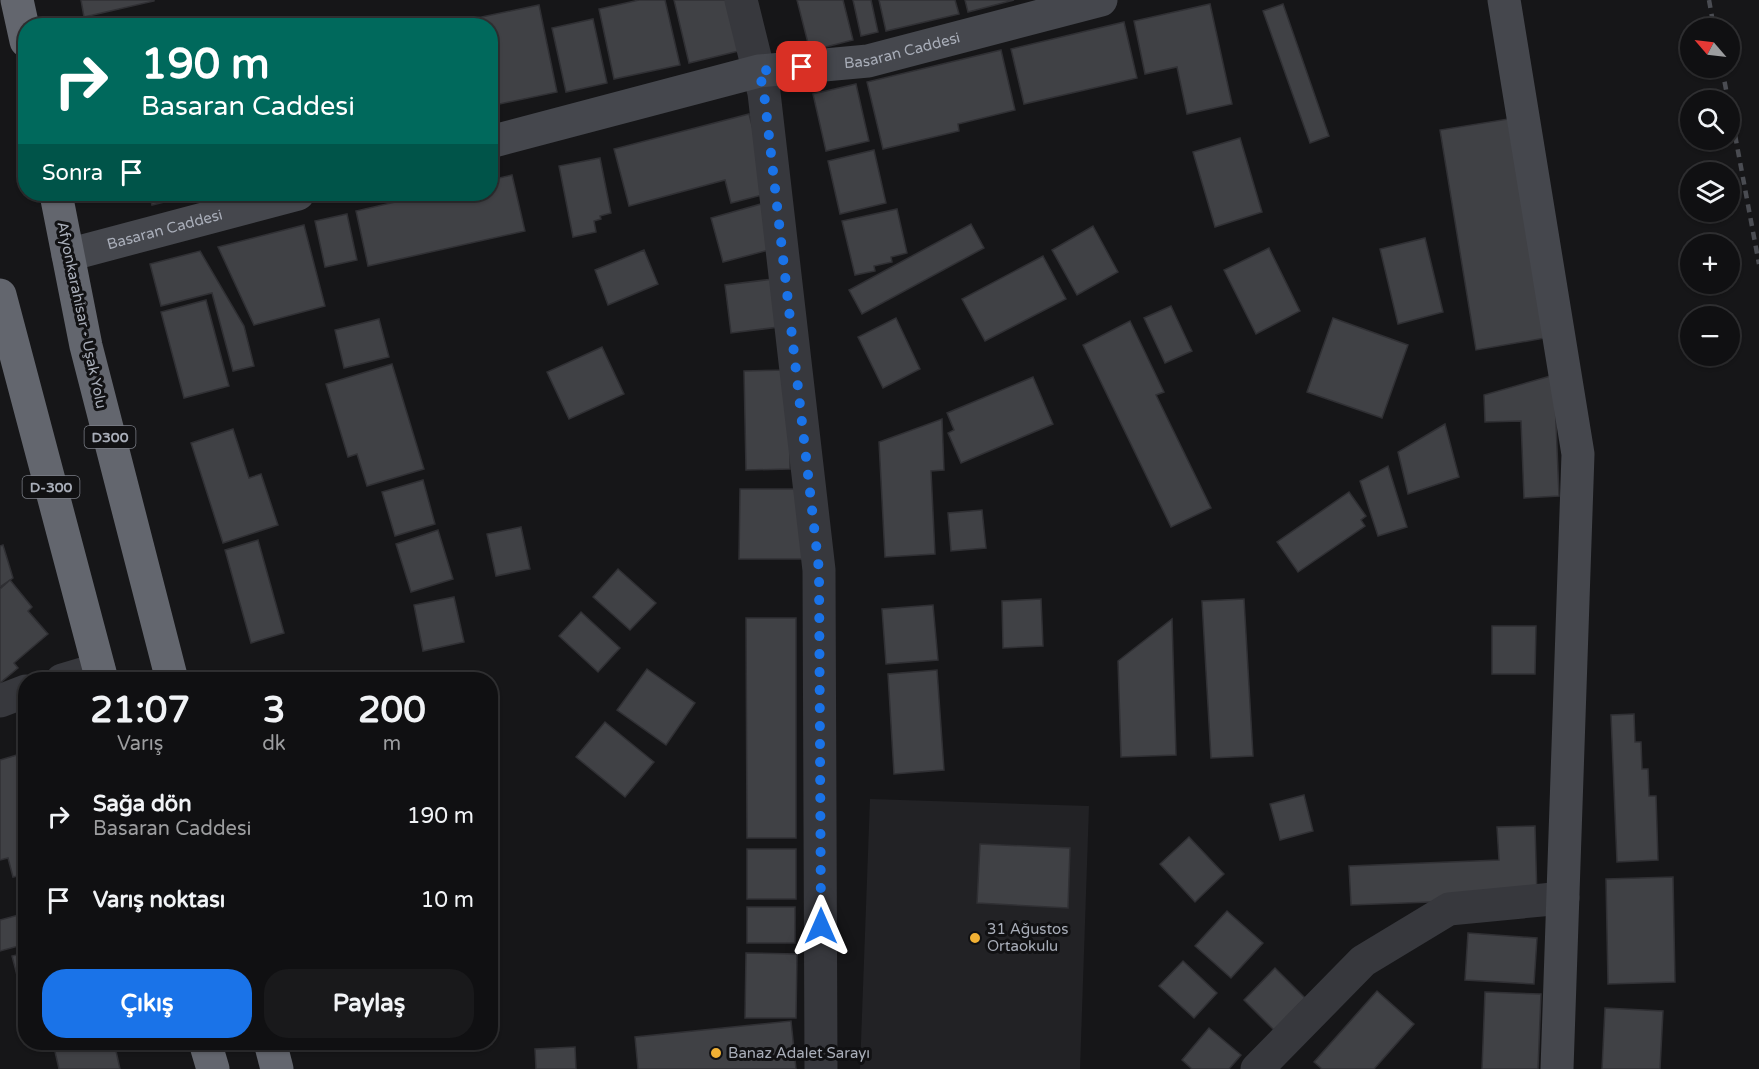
<!DOCTYPE html>
<html lang="tr">
<meta charset="utf-8">
<style>
body{margin:0;font-family:"Varela Round",sans-serif;background:#19191b;color:#f1f3f6;height:100vh;display:flex;flex-direction:column;font-size:22px;white-space:nowrap}
*{box-sizing:border-box;margin:0}
p{font-size:20px;color:#9c9d9f}
.icon{flex:none;width:33px;height:33px;fill:none;stroke:currentColor;stroke-width:2;stroke-linecap:round;stroke-linejoin:round}
.map{position:relative;flex:1;overflow:hidden}
.details{position:absolute;left:18px;top:672px;width:480px;height:378px;display:flex;flex-direction:column;background:#101012;border-radius:24px;box-shadow:0 2px 4px #0004,0 0 0 2px #303032}
.details>*{flex:none}
.banner{position:absolute;left:18px;top:18px;width:480px;height:183px;border-radius:24px;box-shadow:0 2px 4px #0004,0 0 0 2px #303032;background:#00695c;color:#fff;overflow:hidden}
.needle{width:39px;rotate:298deg}
.tools{position:absolute;left:1680px;top:18px;display:grid;gap:12px}
.tools a{display:grid;place-items:center;width:60px;height:60px;border-radius:50%;background:#101012;box-shadow:0 2px 4px #0004,0 0 0 2px #303032;font-size:30px}
.pin{position:absolute;display:grid;place-items:center;width:51px;height:51px;color:#fff;margin:-26px;border-radius:12px;box-shadow:0 3px 9px #0006}
.me{position:absolute;width:66px;margin:-33px;rotate:0deg;stroke-linejoin:round;filter:drop-shadow(0 0 4px #0008)}
.turn{display:flex;align-items:center;gap:21px;height:126px;padding:0 24px;font-size:27px}
.turn .icon{width:78px;height:78px;stroke-width:2.5}
.turn b{display:block;font-size:42px;line-height:51px}
.then{display:flex;align-items:center;height:57px;padding:0 24px;background:#0003;gap:12px;font-size:22px}
.eta{display:flex;justify-content:space-evenly;align-items:center;height:102px;text-align:center}
.eta b{font-size:36px;font-weight:700;line-height:42px}
.action{display:flex;gap:12px;margin-top:auto;padding:12px 24px}
.action a{flex:1;height:69px;border-radius:24px;background:#1a73e8;color:#fff;font-size:24px;font-weight:700;line-height:69px;text-align:center}
.action a+a{background:#19191b;color:#f1f3f6}
ul{padding:0;list-style:none}
li{display:flex;align-items:center;gap:18px;height:84px;padding:0 24px}
li div{flex:1}
li b{display:block;font-size:22px}
li em{font-style:normal}
.map>svg:first-child{display:block}
.built{fill:#222225}
.building{fill:#404145;stroke:#303034;stroke-width:1.5}
.lines{fill:none;stroke-linecap:round;stroke-linejoin:round}
.street{stroke:#37383d;stroke-width:33}
.secondary{stroke:#45474d;stroke-width:33}
.highway{stroke:#63666e;stroke-width:33}
.rail{stroke:#4a4c52;stroke-width:4.5;stroke-dasharray:8 6;stroke-linecap:butt}
.route{stroke:#1a73e8;stroke-width:10;stroke-dasharray:0 18}
.poi-dot{fill:#f2b134;stroke:#111113;stroke-width:2}
.labels{text-anchor:middle;stroke-width:6;stroke-linejoin:round;paint-order:stroke}
.shield{fill:#111113;stroke:#7b7e86;stroke-width:1.5}
.shield-label{font-size:14px;font-weight:bold;fill:#a8adb8}
.street-label{font-size:15px;fill:#a8adb8;stroke:#111113}
.poi-label{font-size:15px;fill:#a8adb8;stroke:#111113;text-anchor:start}
</style>
<div class="map">
<svg width="1759" height="1069" viewBox="0 0 1759 1069">
<rect width="100%" height="100%" fill="#161618"/>
<path class="built" d="M870 799 1089 806 1080 1069H860Z"/>
<g class="building">
<path d="M81 0H154V1L84 17Z"/>
<path d="M639 0H665L680 65 614 79 599 9Z"/>
<path d="M674 0H731L743 50 689 63Z"/>
<path d="M797 0H843L853 40 810 51Z"/>
<path d="M853 0H871L878 32 861 36Z"/>
<path d="M879 0H955L959 14 886 31Z"/>
<path d="M965 0H1014L968 12Z"/>
<path d="M1210 4 1232 104 1187 114 1177 67 1145 74 1134 21Z"/>
<path d="M1283 4 1329 136 1310 143 1263 11Z"/>
<path d="M539 5 557 92 490 106V26H439Z"/>
<path d="M593 19 607 83 566 92 552 28Z"/>
<path d="M1124 22 1137 78 1024 104 1011 49Z"/>
<path d="M1001 50 1015 110 958 124 959 131 883 149 867 82Z"/>
<path d="M856 84 869 141 826 151 813 94Z"/>
<path d="M749 114 770 193 731 203 725 180 629 206 614 149Z"/>
<path d="M1508 119 1545 338 1476 350 1440 130Z"/>
<path d="M1240 138 1262 212 1215 227 1193 152Z"/>
<path d="M874 150 886 203 840 214 828 161Z"/>
<path d="M600 158 611 213 600 216 601 219 594 221 596 232 573 237 559 166Z"/>
<path d="M512 175 525 231 368 266 356 211 430 194H490V180Z"/>
<path d="M149 194H191L192 195 152 205Z"/>
<path d="M768 202 769 250 723 262 711 218Z"/>
<path d="M897 209 907 253 891 257 892 262 874 266 875 271 855 275 842 221Z"/>
<path d="M347 214 357 260 325 267 315 221Z"/>
<path d="M971 224 984 248 862 314 849 290Z"/>
<path d="M304 225 325 306 254 325 218 247Z"/>
<path d="M1093 226 1118 272 1077 295 1052 250Z"/>
<path d="M1425 238 1443 312 1398 324 1380 249Z"/>
<path d="M1269 248 1300 311 1256 334 1224 270Z"/>
<path d="M644 250 658 284 608 305 595 270Z"/>
<path d="M200 251 244 326 254 366 233 371 212 293 161 306 150 264Z"/>
<path d="M1043 256 1066 299 985 341 962 299Z"/>
<path d="M773 279 779 327 731 333 725 285Z"/>
<path d="M206 300 229 386 184 398 161 312Z"/>
<path d="M1171 306 1192 351 1165 363 1144 318Z"/>
<path d="M896 318 920 369 883 388 858 337Z"/>
<path d="M1333 318 1408 345 1382 418 1307 392Z"/>
<path d="M379 319 389 357 344 368 335 330Z"/>
<path d="M1130 321 1164 392 1156 395 1211 508 1171 527 1083 345Z"/>
<path d="M602 347 624 394 569 419 547 372Z"/>
<path d="M392 364 424 469 367 486 357 454 348 457 326 384Z"/>
<path d="M789 370 790 469 746 470 744 371Z"/>
<path d="M1554 375 1559 496 1524 498 1521 421 1485 422 1484 395Z"/>
<path d="M1033 377 1053 424 961 463 948 433 954 430 947 413Z"/>
<path d="M942 419 944 470 931 471 935 554 885 557 879 442Z"/>
<path d="M1445 424 1459 477 1408 494 1398 452Z"/>
<path d="M233 429 249 478 261 474 278 525 223 543 191 443Z"/>
<path d="M1388 466 1407 527 1378 536 1360 481Z"/>
<path d="M423 480 435 524 395 536 382 492Z"/>
<path d="M740 489H804V559H739Z"/>
<path d="M1349 492 1366 516 1361 520 1365 526 1298 572 1277 542Z"/>
<path d="M982 510 986 548 951 551 948 513Z"/>
<path d="M521 527 530 569 496 576 487 534Z"/>
<path d="M438 530 453 579 411 592 396 544Z"/>
<path d="M258 540 284 633 251 643 225 550Z"/>
<path d="M3 545 13 578 0 587V546Z"/>
<path d="M618 569 656 603 630 630 593 597Z"/>
<path d="M10 580 32 607 28 611 48 634 14 663 18 668 0 683V589Z"/>
<path d="M454 597 464 642 423 651 414 605Z"/>
<path d="M1041 599 1043 646 1003 648 1002 601Z"/>
<path d="M1244 599 1253 756 1211 758 1202 601Z"/>
<path d="M933 605 938 660 886 664 882 609Z"/>
<path d="M581 612 620 648 598 672 559 636Z"/>
<path d="M746 618H796V838H747Z"/>
<path d="M1172 619 1176 755 1121 757 1118 661Z"/>
<path d="M1492 626H1536L1535 674H1492Z"/>
<path d="M647 669 695 703 666 745 617 710Z"/>
<path d="M937 670 944 770 894 774 888 674Z"/>
<path d="M1634 714 1635 742H1641L1642 769H1648L1649 796H1656L1658 860 1617 862 1611 715Z"/>
<path d="M605 722 654 762 625 797 576 757Z"/>
<path d="M17 755 26 784V874L13 877 8 858 0 860V760Z"/>
<path d="M1304 795 1313 831 1280 840 1270 804Z"/>
<path d="M1535 826 1537 898 1351 905 1349 866 1499 860 1497 827Z"/>
<path d="M1189 837 1224 874 1195 902 1160 864Z"/>
<path d="M980 844 1070 848 1068 908 977 903Z"/>
<rect x="747" y="849" width="49" height="50"/>
<path d="M1673 877 1675 982 1608 984 1606 879Z"/>
<rect x="747" y="907" width="48" height="36"/>
<path d="M1227 911 1263 943 1231 978 1195 946Z"/>
<path d="M26 913V944L0 951V920Z"/>
<path d="M1468 933 1537 938 1534 984 1465 980Z"/>
<path d="M26 953V986L20 987 12 956Z"/>
<path d="M746 953 797 954 796 1018H745Z"/>
<path d="M1183 961 1217 993 1194 1018 1159 986Z"/>
<path d="M1275 968 1305 998 1274 1030 1244 1000Z"/>
<path d="M1377 991 1414 1024 1374 1069H1322L1314 1062Z"/>
<path d="M1485 992 1541 994 1538 1069H1482Z"/>
<path d="M1605 1008 1663 1011 1660 1069H1602Z"/>
<path d="M791 1021 796 1069H638L635 1037Z"/>
<path d="M1209 1028 1241 1055 1229 1069H1192L1182 1060Z"/>
<path d="M114 1042 120 1069H59L53 1043Z"/>
<path d="M575 1047 576 1069H536L535 1049Z"/>
</g>
<g class="lines">
<g class="street">
<path d="M741 0 764 93 819 570 821 1069"/>
<path d="M62 680 99 669"/>
<path d="M0 701 26 691"/>
<path d="M1257 1069 1363 961 1449 909 1563 898"/>
</g>
<g class="secondary">
<path d="M1504 0 1578 454 1557 1069"/>
<path id="s1" d="M490 142 759 71 868 61 1101 0"/>
<path id="s2" d="M68 255 298 194"/>
</g>
<g class="highway">
<path d="M17 0 26 41"/>
<path d="M56 194 86 346 172 680"/>
<path d="M0 295 102 680"/>
<path d="M205 1042 213 1069"/>
<path d="M270 1042 277 1069"/>
</g>
<g class="rail">
<path d="M1709 0 1714 28"/>
<path d="M1722 68 1728 100"/>
<path d="M1730 108 1759 264"/>
</g>
</g>
<g class="lines">
<path class="route" d="M802 67 759 71 764 93 819 570 821 926"/>
</g>
<g class="poi-dot">
<circle cx="975" cy="938" r="6"/>
<circle cx="716" cy="1053" r="6"/>
</g>
<g class="labels">
<g class="shield">
<rect x="84.5" y="426" width="51" height="22" rx="4.5"/>
<rect x="22.5" y="476" width="57" height="22" rx="4.5"/>
</g>
<g class="shield-label">
<text x="110" y="442">D300</text>
<text x="51" y="492">D-300</text>
</g>
<g class="street-label">
<text dy="5" stroke="none"><textPath href="#s1" startOffset="423">Basaran Caddesi</textPath></text>
<text dy="5" stroke="none"><textPath href="#s2" startOffset="100">Basaran Caddesi</textPath></text>
<text transform="translate(82 315) rotate(78)" y="5">Afyonkarahisar - Uşak Yolu</text>
</g>
<g class="poi-label">
<text x="987" y="934">31 Ağustos<tspan x="987" dy="17">Ortaokulu</tspan></text>
<text x="728" y="1058">Banaz Adalet Sarayı</text>
</g>
</g>
</svg>
<div class="tools">
<a><svg class="needle" viewBox="-14 -14 28 28"><path d="M0-13l5 13h-10z" fill="#e53935"/><path d="M0 13l5-13h-10z" fill="#9c9d9f"/></svg></a>
<a><svg class="icon" aria-label="search" viewBox="0 0 24 24"><circle cx="10" cy="10" r="6"/><path d="M15 15l6 6"/></svg></a>
<a><svg class="icon" aria-label="layers" viewBox="0 0 24 24"><path d="M12 4l9 5-9 5-9-5zM3 14l9 5 9-5"/></svg></a>
<a>+</a>
<a>−</a>
</div>
<div class="pin" style="left:802px;top:67px;background:#d93025"><svg class="icon" aria-label="arrive" viewBox="0 0 24 24"><path d="M6 21V4h12l-3 4 3 4H6"/></svg></div>
<svg class="me" style="left:821px;top:926px" viewBox="-20 -20 40 40"><path d="M0-17L14 15 0 8-14 15z" fill="#1a73e8" stroke="#fff" stroke-width="4"/></svg>
<div class="banner">
<div class="turn"><svg class="icon" aria-label="right" viewBox="0 0 24 24"><path d="M7 20v-9h11M14 6l5 5-5 5"/></svg><div><b>190 m</b>Basaran Caddesi</div></div>
<div class="then">Sonra<svg class="icon" aria-label="arrive" viewBox="0 0 24 24"><path d="M6 21V4h12l-3 4 3 4H6"/></svg></div>
</div>
<section class="details">
<div class="eta">
<div><b>21:07</b><p>Varış</p></div>
<div><b>3</b><p>dk</p></div>
<div><b>200</b><p>m</p></div>
</div>
<ul>
<li><svg class="icon" aria-label="right" viewBox="0 0 24 24"><path d="M7 20v-9h11M14 6l5 5-5 5"/></svg><div><b>Sağa dön</b><p>Basaran Caddesi</p></div><em>190 m</em></li>
<li><svg class="icon" aria-label="arrive" viewBox="0 0 24 24"><path d="M6 21V4h12l-3 4 3 4H6"/></svg><div><b>Varış noktası</b></div><em>10 m</em></li>
</ul>
<div class="action"><a>Çıkış</a><a>Paylaş</a></div>
</section>
</div>
